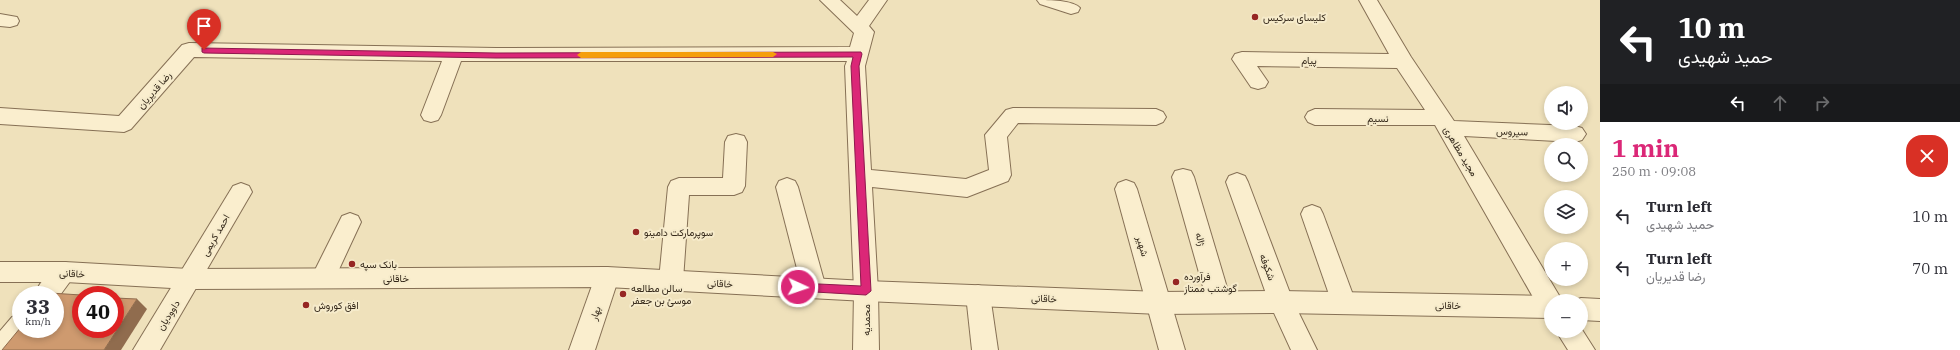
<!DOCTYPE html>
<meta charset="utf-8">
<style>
body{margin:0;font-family:"IBM Plex Serif",Vazirmatn,serif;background:#f2f2f3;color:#2b2b33;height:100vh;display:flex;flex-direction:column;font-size:15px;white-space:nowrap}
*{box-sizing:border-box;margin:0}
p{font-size:13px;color:#7c7c81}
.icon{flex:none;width:22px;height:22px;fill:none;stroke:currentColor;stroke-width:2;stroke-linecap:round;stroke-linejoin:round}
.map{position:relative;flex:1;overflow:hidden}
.details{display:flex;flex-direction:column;background:#fff;width:360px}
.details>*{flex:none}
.banner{background:#202124;color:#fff;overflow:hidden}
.fabs{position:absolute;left:1544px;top:86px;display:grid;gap:8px}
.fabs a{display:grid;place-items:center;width:44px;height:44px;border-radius:50%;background:#fff;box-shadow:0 2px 6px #0003;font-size:20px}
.speed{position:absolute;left:12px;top:286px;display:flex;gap:8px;font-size:20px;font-weight:700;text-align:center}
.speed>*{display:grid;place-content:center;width:52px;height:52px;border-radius:50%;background:#fff;box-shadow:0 2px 6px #0003;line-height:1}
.speed small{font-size:10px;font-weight:400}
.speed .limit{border:6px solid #d22;background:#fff;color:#111}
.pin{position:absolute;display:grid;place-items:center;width:34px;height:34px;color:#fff;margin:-41px -17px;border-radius:50% 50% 50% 0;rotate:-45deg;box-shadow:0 0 4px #0007}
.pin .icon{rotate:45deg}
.me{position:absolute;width:44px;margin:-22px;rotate:93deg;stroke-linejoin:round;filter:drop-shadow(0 0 3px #0008)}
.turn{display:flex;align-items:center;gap:14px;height:84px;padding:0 12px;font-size:18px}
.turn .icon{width:52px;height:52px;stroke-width:2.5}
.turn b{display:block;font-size:28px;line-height:34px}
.lanes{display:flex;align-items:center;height:38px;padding:0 12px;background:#0003;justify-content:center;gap:20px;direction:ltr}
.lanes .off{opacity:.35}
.round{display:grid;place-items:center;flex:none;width:42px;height:42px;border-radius:16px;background:#f2f2f3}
.overview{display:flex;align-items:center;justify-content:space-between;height:68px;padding:0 12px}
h1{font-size:24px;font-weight:800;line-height:30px;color:#db2777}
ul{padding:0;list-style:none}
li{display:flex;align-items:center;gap:12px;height:52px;padding:0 12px}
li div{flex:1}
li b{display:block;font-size:15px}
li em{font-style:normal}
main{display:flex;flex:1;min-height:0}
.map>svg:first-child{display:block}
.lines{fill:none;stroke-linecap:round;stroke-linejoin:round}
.minor-casing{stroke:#867055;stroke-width:2}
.tertiary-casing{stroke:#867055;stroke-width:2}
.minor{fill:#faeece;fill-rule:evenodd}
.tertiary{fill:#faeece;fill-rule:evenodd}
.shaded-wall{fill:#906c4e}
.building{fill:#ce9a6f;stroke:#906c4e}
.route{fill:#db2777;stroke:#8e194d}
.slow{fill:#f59e0b}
.poi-dot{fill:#962623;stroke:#f6ebcb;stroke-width:1.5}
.labels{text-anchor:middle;stroke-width:4;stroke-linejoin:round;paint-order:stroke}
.poi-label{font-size:10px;fill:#34281a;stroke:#f6ebcb;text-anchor:start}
.street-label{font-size:10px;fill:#34281a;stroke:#f6ebcb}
</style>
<main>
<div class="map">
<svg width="1600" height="350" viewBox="0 0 1600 350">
<rect width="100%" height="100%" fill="#efe1bb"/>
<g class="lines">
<g class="minor-casing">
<g id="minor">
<path d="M820 0H840L857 16 869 0H887L869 26 874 32 865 66 871 170 966 179 989 170 985 135 1006 110 1013 108 1156 109 1163 112 1166 117 1163 122 1156 125 1018 123 1007 137 1011 175 1008 181 967 197 872 187 878 291 879 350H853L854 291 845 66 847 61H461L441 115 438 120 431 122 424 120 421 115 442 61 194 57 131 129 124 132 0 124V108L119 116 182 45 189 43 496 48 850 47 854 33Z"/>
<path d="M1037 0C1050 0 1072 0 1080 8L1078 12 1071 14 1040 4Z"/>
<path d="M1359 0H1377L1411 57 1454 121 1575 126 1582 128 1586 134 1582 140 1575 142 1464 136 1560 297 1561 301H1551V316L1542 313 1435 125H1315L1308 122 1305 117 1308 112 1315 109 1425 110 1397 68 1257 66 1268 82 1265 87 1258 89 1251 87 1232 59 1235 54 1242 52 1389 54Z"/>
<path d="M0 14 17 17 19 21 17 25 10 27 0 26Z"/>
<path d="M736 134 744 136 747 142 745 186 742 192 734 195H689L683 280 680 287 671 290 662 287 659 280 668 187 671 181 679 178H723L725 142 728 136Z"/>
<path d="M1183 169 1191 171 1194 177 1231 301 1228 308 1219 312 1210 308 1207 301 1172 177 1175 171Z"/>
<path d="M1237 173 1245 176 1248 182 1293 301 1317 350H1291L1269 302 1226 182 1229 176Z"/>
<path d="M787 178 795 181 798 187 826 288 823 295 814 298 805 295 802 288 776 187 779 181Z"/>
<path d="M1126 180 1134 183 1137 189 1185 350H1159L1115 189 1118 183Z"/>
<path d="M241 183 249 186 252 192 160 350H133L233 186Z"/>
<path d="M1312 205 1320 208 1323 214 1356 303 1353 310 1344 314 1335 310 1332 303 1301 214 1304 208Z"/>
<path d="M350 213 358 216 361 222 335 278 332 285 323 288 314 285 311 278 342 216Z"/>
<path d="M65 262 73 265 77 272 55 302V295H34C40 282 51 267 65 262Z"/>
<path d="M607 267 616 270 619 277 595 350H569L595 277 598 270Z"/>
<path d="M978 285 987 288 990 295 998 350H972L966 295 969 288Z"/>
<path d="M21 314V329H32L16 350H0V331L12 317Z"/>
<path d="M1581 328 1595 350H1568L1556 331H1581Z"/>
</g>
</g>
<g class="tertiary-casing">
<g id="tertiary">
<path d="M0 262H65L189 269 607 267 866 281 1160 292 1281 291 1551 296 1560 301H1551V318L1281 313 1160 314 866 301 607 287 189 289 65 282H0Z"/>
<path d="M1581 298 1600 299V321L1581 320V301H1573Z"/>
</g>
</g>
<use href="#minor" class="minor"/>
<use href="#tertiary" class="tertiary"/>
</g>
<path class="shaded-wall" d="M137 299 147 309 121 350H104Z"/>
<path class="building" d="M50 293 81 295V329H115V298L137 299 104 350H2L21 327V329H55V295H48Z"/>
<path class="route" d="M202 48 496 53 861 52 862 54 859 66 871 291 866 295 798 291 793 287 798 283 861 286 851 66 853 57 496 58 204 53 202 52Z"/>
<path class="slow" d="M581 52H773L777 54 773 57 581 58 577 55Z"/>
<g class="poi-dot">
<circle cx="1255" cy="17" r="4"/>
<circle cx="636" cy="232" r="4"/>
<circle cx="352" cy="264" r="4"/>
<circle cx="1176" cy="282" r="4"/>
<circle cx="623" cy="294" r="4"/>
<circle cx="306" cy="305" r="4"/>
</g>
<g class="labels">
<g class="poi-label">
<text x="1263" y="21">کلیسای سرکیس</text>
<text x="644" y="236">سوپرمارکت دامینو</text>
<text x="360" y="268">بانک سپه</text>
<text x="1184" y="280">فرآورده<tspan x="1184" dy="12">گوشتب ممتاز</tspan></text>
<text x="631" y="292">سالن مطالعه<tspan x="631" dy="12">موسئ بن جعفر</tspan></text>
<text x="314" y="309">افق کوروش</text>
</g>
<g class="street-label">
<text x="1309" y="64">پیام</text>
<text transform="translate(154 90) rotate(-49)" y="4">رضا قدیریان</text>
<text x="1378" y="122">نسیم</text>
<text transform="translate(1512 131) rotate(2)" y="4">سیروس</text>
<text transform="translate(1461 151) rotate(59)" y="4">مجید مظاهری</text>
<text transform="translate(215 235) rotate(-60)" y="4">احمد کریمی</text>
<text transform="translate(1201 239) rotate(74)" y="4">ژاله</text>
<text transform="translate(1143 246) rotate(74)" y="4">شهیر</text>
<text transform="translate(1268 267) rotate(70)" y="4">شکوفه</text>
<text transform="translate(72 273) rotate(3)" y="4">خاقانی</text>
<text x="396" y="282">خاقانی</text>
<text transform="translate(720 283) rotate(3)" y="4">خاقانی</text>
<text transform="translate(1044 298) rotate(2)" y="4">خاقانی</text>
<text transform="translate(1448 305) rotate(1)" y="4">خاقانی</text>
<text transform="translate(595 313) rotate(-71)" y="4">بهار</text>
<text transform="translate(168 315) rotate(-58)" y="4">داوودیان</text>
<text transform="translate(866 320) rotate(-90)" y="4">محمدیه</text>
</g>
</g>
</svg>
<div class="fabs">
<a><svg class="icon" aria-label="sound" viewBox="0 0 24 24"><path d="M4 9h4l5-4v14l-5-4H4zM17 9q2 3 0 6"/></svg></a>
<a><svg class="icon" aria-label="search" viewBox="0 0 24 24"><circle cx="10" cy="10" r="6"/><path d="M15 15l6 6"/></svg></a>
<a><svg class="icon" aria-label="layers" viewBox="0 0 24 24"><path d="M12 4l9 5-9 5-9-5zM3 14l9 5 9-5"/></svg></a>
<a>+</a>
<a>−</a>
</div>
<div class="speed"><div>33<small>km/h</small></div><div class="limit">40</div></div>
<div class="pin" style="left:204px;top:50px;background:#d93025"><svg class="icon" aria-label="arrive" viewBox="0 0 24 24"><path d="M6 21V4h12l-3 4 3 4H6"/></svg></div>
<svg class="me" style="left:798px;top:287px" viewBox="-20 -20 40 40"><circle r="17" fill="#db2777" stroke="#fff" stroke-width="3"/><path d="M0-11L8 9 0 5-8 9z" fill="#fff"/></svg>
</div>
<section class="details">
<div class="banner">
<div class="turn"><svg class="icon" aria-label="left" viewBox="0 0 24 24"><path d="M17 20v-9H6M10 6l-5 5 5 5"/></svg><div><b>10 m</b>حمید شهیدی</div></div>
<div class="lanes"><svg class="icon" aria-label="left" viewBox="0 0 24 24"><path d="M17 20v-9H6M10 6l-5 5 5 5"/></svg><svg class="icon off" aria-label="ahead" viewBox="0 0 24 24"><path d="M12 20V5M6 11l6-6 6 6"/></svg><svg class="icon off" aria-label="right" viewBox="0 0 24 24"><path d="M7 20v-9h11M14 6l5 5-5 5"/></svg></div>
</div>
<div class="overview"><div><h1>1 min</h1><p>250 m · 09:08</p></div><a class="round" style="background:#d93025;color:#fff"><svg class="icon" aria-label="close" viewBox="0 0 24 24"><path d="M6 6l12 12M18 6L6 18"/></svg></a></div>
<ul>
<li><svg class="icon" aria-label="left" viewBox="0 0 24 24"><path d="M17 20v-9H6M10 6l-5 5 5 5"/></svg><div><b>Turn left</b><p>حمید شهیدی</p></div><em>10 m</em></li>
<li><svg class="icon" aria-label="left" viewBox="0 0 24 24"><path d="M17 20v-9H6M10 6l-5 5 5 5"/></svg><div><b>Turn left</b><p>رضا قدیریان</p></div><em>70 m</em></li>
</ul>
</section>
</main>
